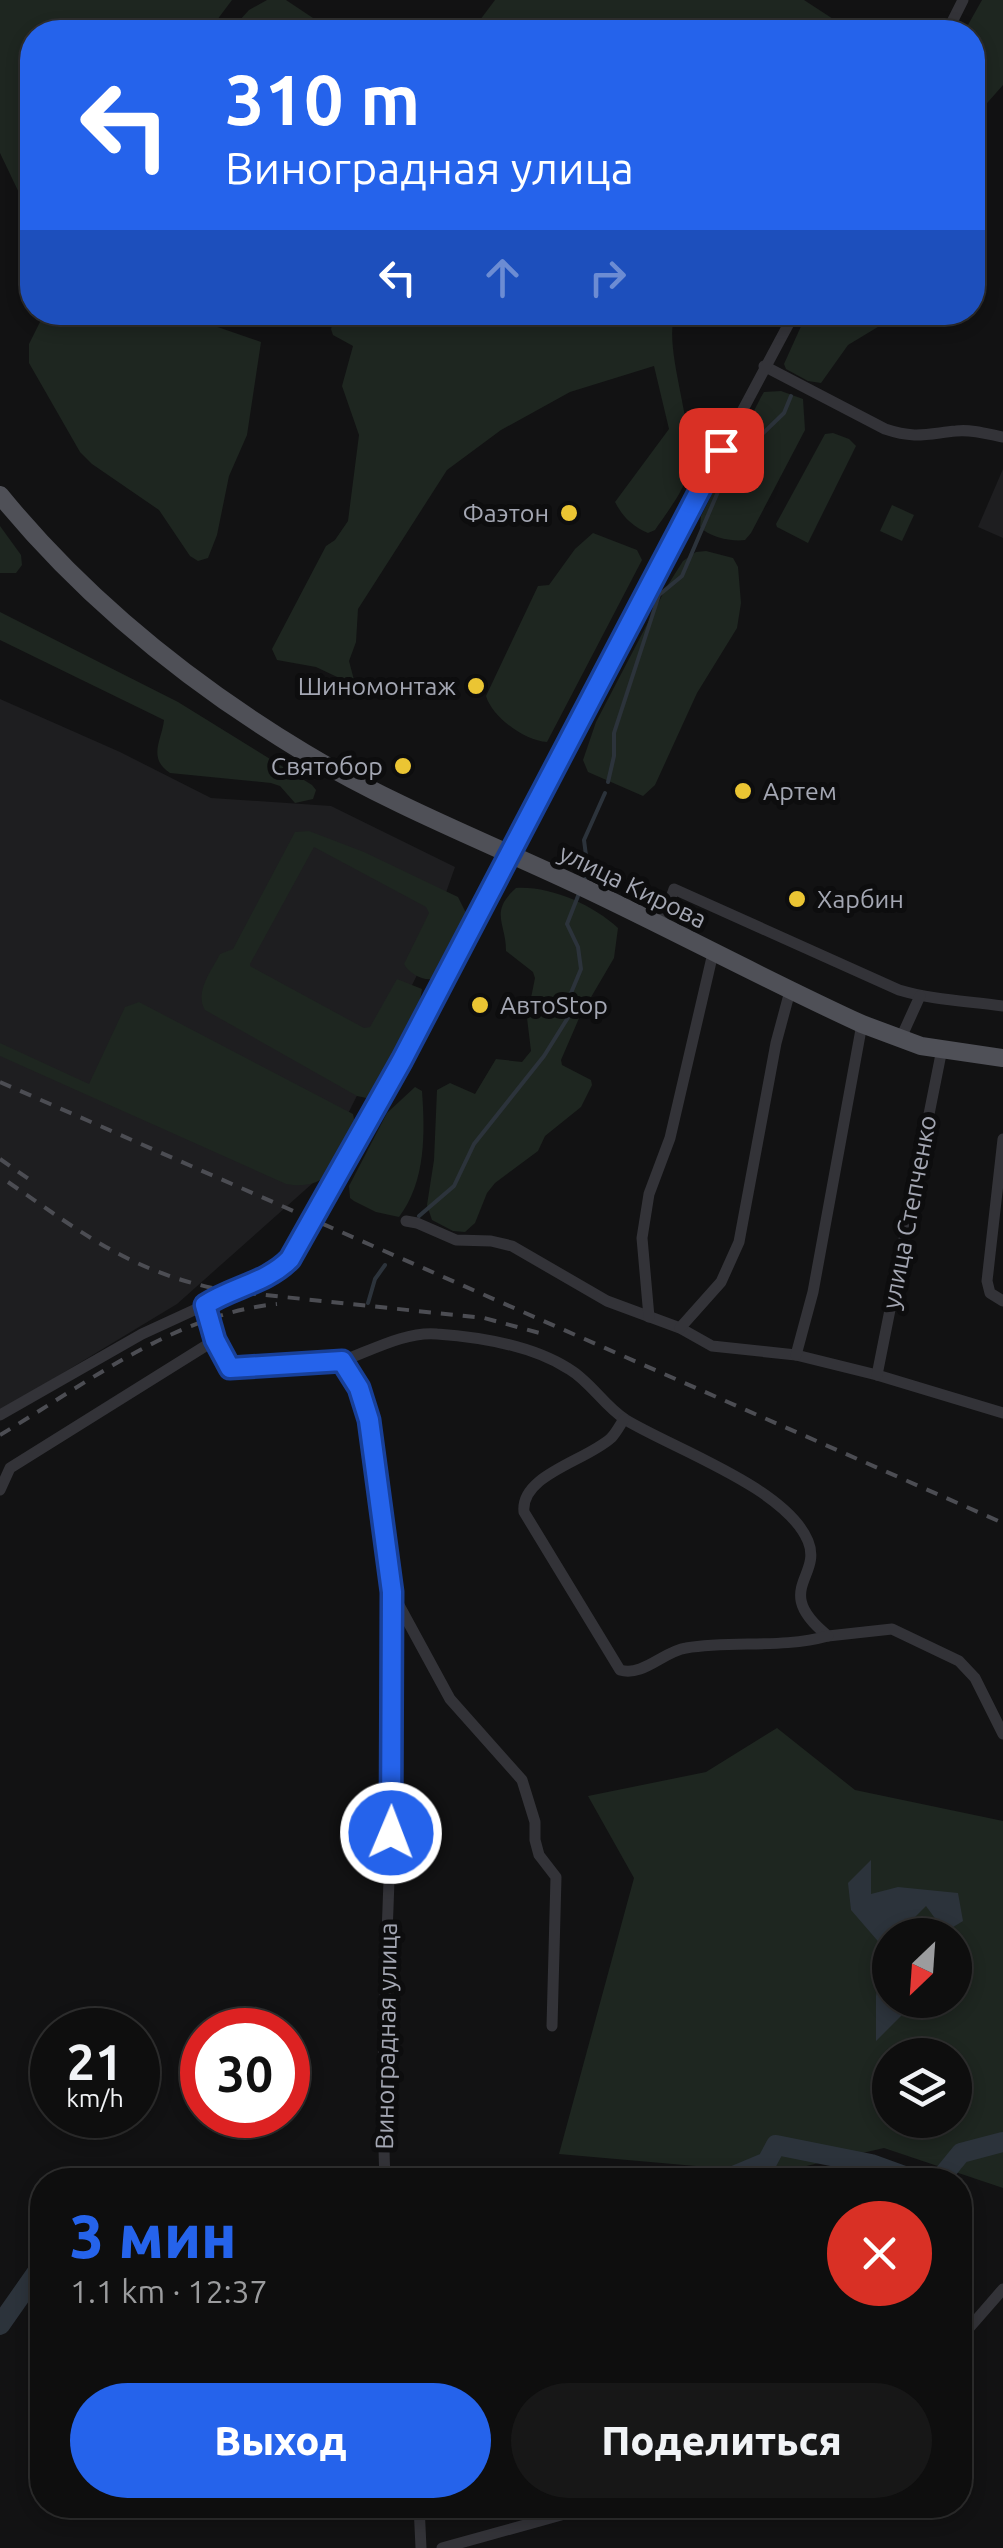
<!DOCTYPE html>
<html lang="ru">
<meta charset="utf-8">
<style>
body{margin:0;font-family:Ubuntu,sans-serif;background:#171717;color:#f1f3f6;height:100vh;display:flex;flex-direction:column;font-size:38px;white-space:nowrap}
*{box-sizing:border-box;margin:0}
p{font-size:32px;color:#9b9c9e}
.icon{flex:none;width:55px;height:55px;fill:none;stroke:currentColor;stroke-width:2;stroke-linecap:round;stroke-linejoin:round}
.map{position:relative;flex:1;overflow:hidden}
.drawer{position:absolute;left:30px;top:2168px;width:942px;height:350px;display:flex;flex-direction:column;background:#0e0e0e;border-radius:40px;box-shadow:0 5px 15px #0003,0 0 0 2px #2e2e2e}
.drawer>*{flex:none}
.top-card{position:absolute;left:20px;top:20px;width:965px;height:305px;border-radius:40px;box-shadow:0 5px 15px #0003,0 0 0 2px #2e2e2e;background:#2563eb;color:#fff;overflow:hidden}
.needle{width:65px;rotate:205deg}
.buttons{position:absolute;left:872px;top:1918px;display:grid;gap:20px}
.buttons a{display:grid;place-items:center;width:100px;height:100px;border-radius:50%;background:#0e0e0e;box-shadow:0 5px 15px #0003,0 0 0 2px #2e2e2e;font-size:50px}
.speed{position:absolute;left:30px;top:2008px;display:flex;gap:20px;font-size:50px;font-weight:700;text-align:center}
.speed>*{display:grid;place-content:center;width:130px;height:130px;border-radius:50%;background:#0e0e0e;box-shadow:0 5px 15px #0003,0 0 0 2px #2e2e2e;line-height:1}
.speed small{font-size:25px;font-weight:400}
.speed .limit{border:15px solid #d22;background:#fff;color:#111}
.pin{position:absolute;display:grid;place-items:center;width:85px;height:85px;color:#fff;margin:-42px;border-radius:20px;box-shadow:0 5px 15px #0006}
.me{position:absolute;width:110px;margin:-55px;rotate:1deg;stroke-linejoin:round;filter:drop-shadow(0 0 8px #0008)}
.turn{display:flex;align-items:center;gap:35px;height:210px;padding:0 40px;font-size:45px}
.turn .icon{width:130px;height:130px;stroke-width:2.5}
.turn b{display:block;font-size:70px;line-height:85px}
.lanes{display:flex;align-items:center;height:95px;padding:0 40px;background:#0003;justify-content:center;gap:50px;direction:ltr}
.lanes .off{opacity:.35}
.round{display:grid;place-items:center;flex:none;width:105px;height:105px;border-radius:52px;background:#171717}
.summary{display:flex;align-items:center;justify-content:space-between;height:170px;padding:0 40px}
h1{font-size:60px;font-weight:800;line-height:75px;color:#2563eb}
.button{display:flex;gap:20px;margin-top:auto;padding:20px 40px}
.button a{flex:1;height:115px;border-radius:60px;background:#2563eb;color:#fff;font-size:40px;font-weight:800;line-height:115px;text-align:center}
.button a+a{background:#171717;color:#f1f3f6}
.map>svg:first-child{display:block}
.built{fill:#1e1e20}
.green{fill:#1e2620;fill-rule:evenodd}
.water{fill:#2c333b}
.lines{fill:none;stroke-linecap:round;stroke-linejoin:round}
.stream{stroke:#2c333b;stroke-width:4}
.river{stroke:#2c333b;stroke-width:20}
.street{stroke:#333338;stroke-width:11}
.primary{stroke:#4f5057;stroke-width:18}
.rail{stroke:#4c4d53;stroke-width:4;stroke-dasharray:12 10;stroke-linecap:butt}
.route-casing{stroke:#184099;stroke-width:25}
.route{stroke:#2563eb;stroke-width:18}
.poi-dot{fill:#ebc533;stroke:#0d0d0e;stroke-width:4}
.labels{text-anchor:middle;stroke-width:10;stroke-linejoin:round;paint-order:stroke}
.poi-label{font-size:25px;fill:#a4a7b3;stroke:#0d0d0e;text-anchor:end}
.street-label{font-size:25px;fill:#a4a7b3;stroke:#0d0d0e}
</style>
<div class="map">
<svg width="1003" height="2548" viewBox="0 0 1003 2548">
<rect width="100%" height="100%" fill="#121213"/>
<g class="built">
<path d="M1003 469V538L978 527Z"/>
<path d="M0 699 120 752 211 798 331 806 455 867 417 975 314 1182 177 1304 0 1411Z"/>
</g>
<g class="green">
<path d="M0 0H232L208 32H32V220L0 153Z"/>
<path d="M267 0H286L334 32H229L249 10Z"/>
<path d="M495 0H804L853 32H471Z"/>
<path d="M982 0H1003V85L973 119 972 32H964Z"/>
<path d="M45 312 177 313 261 342 247 435 229 476 217 535 208 558 198 561 190 556 159 510 92 464 80 452 29 363V344Z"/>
<path d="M336 313H676C661 342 695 427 689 468 686 489 667 512 655 530L648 533C632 526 623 517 615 502L669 429 654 366 570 392 501 430 447 470 358 609 356 642 349 661 354 680 352 684 316 667 277 660 272 649 326 546 335 540 348 521 359 435 342 386 353 346 333 335 331 329Z"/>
<path d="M807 313V312L901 313 848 345 821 383 808 381 786 369 784 364Z"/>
<path d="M781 391 803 399 805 430 751 533 745 540C732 542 709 537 700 527L701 516 761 397 764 392Z"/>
<path d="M833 433 849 439 856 446 808 543 777 527 776 524 825 434Z"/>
<path d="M892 505 914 515 902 541 880 531Z"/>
<path d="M0 526 21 555 22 565 16 573H0Z"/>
<path d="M593 533 637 550 642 560 547 742C525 741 492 717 486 696L538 586 549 585 575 549Z"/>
<path d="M706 551 733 558 738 567 741 603 737 628 697 693 655 785 643 796 588 772 583 760 596 722 666 588 683 561 696 552Z"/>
<path d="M0 612 178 702 312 785 316 790 313 799 295 803 280 786 271 783 170 773C147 758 162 740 164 720L0 640Z"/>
<path d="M309 831 364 852 458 897 466 913 435 978C426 983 408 973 404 964L429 913 426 907 314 847 250 964V966L364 1028 370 1027 397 979 422 989 419 1006 371 1099 357 1096 205 1010C194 992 212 970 220 954L233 949 295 832Z"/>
<path d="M516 888C551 886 593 905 618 928L614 958 580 1016 561 1060 562 1065 591 1080 592 1085 581 1107 545 1136 538 1151 495 1183 487 1193 475 1223 465 1232 453 1231 432 1220 427 1205 434 1160 437 1090 450 1083 475 1094 496 1059 522 1062 531 1051 527 1018 535 978 533 972 506 951C506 923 489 912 516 888Z"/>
<path d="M139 1002 353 1114 355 1124C337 1159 333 1192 286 1184L0 1056V1043L89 1084 125 1007Z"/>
<path d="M415 1087 422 1091C425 1133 426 1181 399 1217L376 1212 354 1201 350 1198 349 1186 387 1113Z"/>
<path d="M777 1728 855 1790 1003 1821V2188L884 2148 776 2173 559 2154 634 1878 588 1796 706 1772ZM890 1935H955V2000H890ZM890 2055H955V2120H890Z"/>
</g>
<path class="water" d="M871 1860V1894L898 1887 958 1893 963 1921 945 1932 926 1906 909 1923 910 1935H890V2000H906L902 2015 876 2041V1996L883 1947 851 1910 848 1883Z"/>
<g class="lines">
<g class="stream">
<path d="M608 782 614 756V733L659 595 682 576 729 466 784 413 791 396"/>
<path d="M584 882 588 871 584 840 605 793"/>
<path d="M419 1216 454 1186 474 1144 544 1056 569 1016 571 993 581 969 578 947 567 924 580 891"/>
<path d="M368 1303 375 1279 385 1265"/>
</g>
<g class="river">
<path d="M724 2180 767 2162 776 2145 871 2164 915 2180"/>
<path d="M939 2180 961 2153 1003 2142"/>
<path d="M0 2325 42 2265"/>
</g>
<g class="street">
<path d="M947 32 963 0"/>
<path d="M764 366 885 429C915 439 926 434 956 431 971 429 988 434 1003 437"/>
<path d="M661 926 674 889 899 990C933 1000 968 1001 1003 1006"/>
<path d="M900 1040 920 996"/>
<path d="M1003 1139 987 1281 990 1293 1003 1301"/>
<path d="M406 1221 417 1223 456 1240 491 1241 512 1246 607 1301 680 1328 712 1346 796 1355 877 1375 1003 1413"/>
<path d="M205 1305 215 1340 230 1368 342 1361C373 1409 377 1465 384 1521 408 1739 376 1961 385 2180"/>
<path d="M649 1317 642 1238 649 1194 670 1138 713 953"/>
<path d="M680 1328 721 1282 739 1242 776 1043 790 991"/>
<path d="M796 1355 813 1292 862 1024"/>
<path d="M342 1361C370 1351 406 1331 437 1334 479 1337 533 1346 569 1369 591 1382 604 1406 626 1420 674 1449 786 1488 808 1541 823 1577 771 1590 828 1636L892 1629 959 1661 975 1678 1003 1734"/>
<path d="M877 1375 942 1049"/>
<path d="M0 1415 142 1334 205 1305 227 1291 278 1271 290 1259 402 1060 577 721 795 312"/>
<path d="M624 1419C620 1425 616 1433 611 1438 586 1461 520 1475 524 1512L620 1670C643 1677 664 1651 686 1648 733 1640 781 1649 828 1636"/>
<path d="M0 1490 10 1468 215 1340"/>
<path d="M394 1596 450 1699 522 1780 535 1822V1840L539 1855 556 1877 552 2026"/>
<path d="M960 2333 970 2327 1003 2289"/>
<path d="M419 2505 421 2548"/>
<path d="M442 2548 597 2505"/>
</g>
<path class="primary" d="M0 495C85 599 189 683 305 753 393 806 491 844 584 888 677 932 768 981 862 1024L921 1046 1003 1058"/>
<g class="rail">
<path d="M0 1082 1003 1523"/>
<path d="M0 1159 33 1182"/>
<path d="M8 1182C85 1235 132 1273 227 1291L484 1318 547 1335"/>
<path d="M0 1435C86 1384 175 1314 277 1304"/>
</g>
</g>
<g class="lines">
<g class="route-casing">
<path id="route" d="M391 1833 392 1592 369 1420 359 1388 342 1361 230 1368 215 1340 205 1305C232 1287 267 1283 290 1259L402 1060 721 450"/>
</g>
<use href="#route" class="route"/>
</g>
<g class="poi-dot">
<circle cx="569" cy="513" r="10"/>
<circle cx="476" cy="686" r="10"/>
<circle cx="403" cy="766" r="10"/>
<circle cx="743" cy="791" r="10"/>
<circle cx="797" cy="899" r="10"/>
<circle cx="480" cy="1005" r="10"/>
</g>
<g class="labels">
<g class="poi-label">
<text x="549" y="522">Фаэтон</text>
<text x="456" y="695">Шиномонтаж</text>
<text x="383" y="775">Святобор</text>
<text x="763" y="800" text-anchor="start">Артем</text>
<text x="817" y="908" text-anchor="start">Харбин</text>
<text x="500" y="1014" text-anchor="start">АвтоStop</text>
</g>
<g class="street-label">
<text transform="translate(633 886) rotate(26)" y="9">улица Кирова</text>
<text transform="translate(909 1212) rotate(-79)" y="9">улица Степченко</text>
<text transform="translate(386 2036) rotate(-89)" y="9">Виноградная улица</text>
</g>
</g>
</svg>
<div class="buttons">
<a><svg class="needle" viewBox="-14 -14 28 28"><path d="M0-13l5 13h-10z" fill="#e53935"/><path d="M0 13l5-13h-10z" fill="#9b9c9e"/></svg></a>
<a><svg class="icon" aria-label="layers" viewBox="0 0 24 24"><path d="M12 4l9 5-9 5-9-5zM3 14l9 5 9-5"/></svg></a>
</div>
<div class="speed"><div>21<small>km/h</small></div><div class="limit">30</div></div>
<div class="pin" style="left:721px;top:450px;background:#d93025"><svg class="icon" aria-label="arrive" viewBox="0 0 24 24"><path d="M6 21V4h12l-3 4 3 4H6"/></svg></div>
<svg class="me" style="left:391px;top:1833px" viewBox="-20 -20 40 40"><circle r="17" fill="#2563eb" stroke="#fff" stroke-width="3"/><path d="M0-11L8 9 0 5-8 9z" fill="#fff"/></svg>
<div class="top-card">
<div class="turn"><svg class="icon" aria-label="left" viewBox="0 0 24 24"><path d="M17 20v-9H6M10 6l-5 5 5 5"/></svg><div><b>310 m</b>Виноградная улица</div></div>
<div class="lanes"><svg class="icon" aria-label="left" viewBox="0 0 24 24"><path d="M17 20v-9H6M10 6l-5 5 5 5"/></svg><svg class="icon off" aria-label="ahead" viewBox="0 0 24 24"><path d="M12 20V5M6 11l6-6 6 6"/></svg><svg class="icon off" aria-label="right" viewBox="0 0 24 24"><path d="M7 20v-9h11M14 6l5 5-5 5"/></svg></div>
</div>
<section class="drawer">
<div class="summary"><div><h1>3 мин</h1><p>1.1 km · 12:37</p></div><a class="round" style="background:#d93025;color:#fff"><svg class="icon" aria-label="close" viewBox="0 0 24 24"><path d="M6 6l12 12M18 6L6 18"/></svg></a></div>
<div class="button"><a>Выход</a><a>Поделиться</a></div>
</section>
</div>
